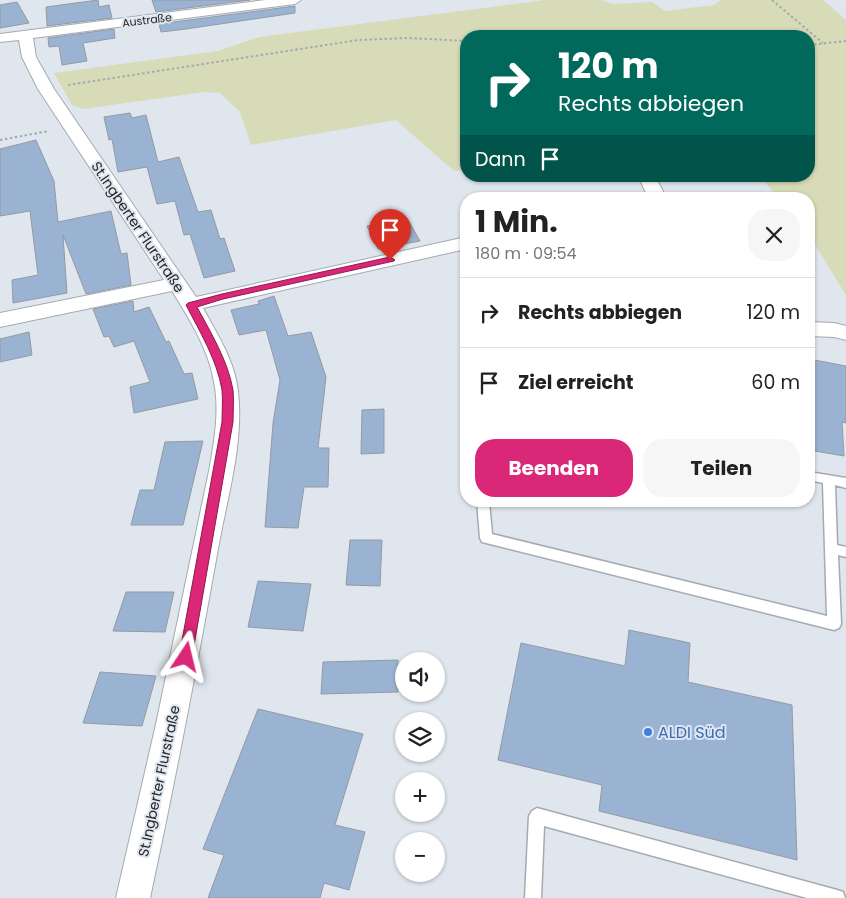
<!DOCTYPE html>
<html lang="de">
<meta charset="utf-8">
<style>
body{margin:0;font-family:Poppins,sans-serif;background:#f6f6f6;color:#222;height:100vh;display:flex;flex-direction:column;font-size:19px;white-space:nowrap}
*{box-sizing:border-box;margin:0}
p{font-size:16px;color:#767676}
.icon{flex:none;width:28px;height:28px;fill:none;stroke:currentColor;stroke-width:2;stroke-linecap:round;stroke-linejoin:round}
.map{position:relative;flex:1;overflow:hidden}
.details{position:absolute;left:460px;top:192px;width:355px;height:315px;display:flex;flex-direction:column;background:#fff;border-radius:20px;box-shadow:0 1px 4px #0004}
.details>*{flex:none}
.top-card{position:absolute;left:460px;top:30px;width:355px;height:152px;border-radius:20px;box-shadow:0 1px 4px #0004;background:#00695c;color:#fff;overflow:hidden}
.controls{position:absolute;left:395px;top:652px;display:grid;gap:10px}
.controls a{display:grid;place-items:center;width:50px;height:50px;border-radius:50%;background:#fff;box-shadow:0 1px 4px #0004;font-size:25px}
.pin{position:absolute;display:grid;place-items:center;width:42px;height:42px;color:#fff;margin:-51px -21px;border-radius:50% 50% 50% 0;rotate:-45deg;box-shadow:0 0 5px #0007}
.pin .icon{rotate:45deg}
.me{position:absolute;width:55px;margin:-28px;rotate:10deg;stroke-linejoin:round;filter:drop-shadow(0 0 4px #0008)}
.turn{display:flex;align-items:center;gap:18px;height:105px;padding:0 15px;font-size:22px}
.turn .icon{width:65px;height:65px;stroke-width:2.5}
.turn b{display:block;font-size:35px;line-height:42px}
.then{display:flex;align-items:center;height:48px;padding:0 15px;background:#0003;gap:10px;font-size:19px}
.round{display:grid;place-items:center;flex:none;width:52px;height:52px;border-radius:20px;background:#f6f6f6}
.summary{display:flex;align-items:center;justify-content:space-between;height:85px;padding:0 15px}
h1{font-size:30px;font-weight:700;line-height:38px}
.primary-button{display:flex;gap:10px;margin-top:auto;padding:10px 15px}
.primary-button a{flex:1;height:58px;border-radius:20px;background:#db2777;color:#fff;font-size:20px;font-weight:700;line-height:58px;text-align:center}
.primary-button a+a{background:#f6f6f6;color:#222}
ul{padding:0;list-style:none}
li{display:flex;align-items:center;gap:15px;height:70px;padding:0 15px;border-top:1px solid #e0e0e0}
li div{flex:1}
li b{display:block;font-size:19px}
li em{font-style:normal}
.map>svg:first-child{display:block}
.green{fill:#d8dbb8}
.building{fill:#9bb3d3;stroke:#949aa1}
.lines{fill:none;stroke-linecap:round;stroke-linejoin:round}
.service-casing{stroke:#a4aab2;stroke-width:3}
.minor-casing{stroke:#a4aab2;stroke-width:2}
.path{stroke:#a5aab0;stroke-width:2;stroke-dasharray:2.5 2.5;stroke-linecap:butt}
.service{fill:#fff;fill-rule:evenodd}
.minor{fill:#fff;fill-rule:evenodd}
.route{fill:#db2777;stroke:#8e194d}
.shop-dot{fill:#3f7fe0;stroke:#e0e6ee;stroke-width:2}
.labels{text-anchor:middle;stroke-width:4;stroke-linejoin:round;paint-order:stroke}
.far-street-label{font-size:11px;fill:#25272a;stroke:#e0e6ee}
.street-label{font-size:14px;fill:#25272a;stroke:#e0e6ee}
.near-shop-label{font-size:16px;fill:#366cbe;stroke:#e0e6ee;text-anchor:start}
</style>
<div class="map">
<svg width="846" height="898" viewBox="0 0 846 898">
<rect width="100%" height="100%" fill="#e0e6ee"/>
<path class="green" d="M545 0H601L613 4 652 2 665 11 714 5 721 0H823L846 20V295L809 235V199H780L759 176H809V36H466V169L454 171 396 120 251 145 240 112 220 93 204 92 83 109 72 105 54 73 218 51 259 37Z"/>
<g class="building">
<path d="M98 0 99 7 109 5 112 18 47 26 46 7Z"/>
<path d="M152 0H250L156 12Z"/>
<path d="M17 2 29 23 0 28V5Z"/>
<path d="M295 6V13L186 29 161 32 159 24Z"/>
<path d="M114 29 115 38 83 43 87 61 62 65 59 46 49 47 48 38Z"/>
<path d="M130 113 132 118 146 115 158 162 179 157 198 212 211 210 220 239 224 238 235 271 204 278 190 234 184 235 175 201 157 204 147 167 118 172 112 139 109 140 104 117Z"/>
<path d="M36 140 54 181 58 222 111 211 121 254 127 253 131 285 86 294 63 235 67 293 13 303 12 280 38 275 30 211 0 216V149Z"/>
<path d="M407 218 420 241 378 249 367 226Z"/>
<path d="M274 296 288 336 311 332 326 377 318 448H329L328 487H304L298 528 265 527 273 423 280 380 266 330 239 335 231 310 259 304 258 301Z"/>
<path d="M133 301 134 312 149 307 166 342 169 341 184 374 192 373 198 399 134 413 130 387 150 382 134 341 114 347 109 336 104 337 93 309Z"/>
<path d="M29 332 32 355 0 362V339Z"/>
<path d="M809 359 846 366V423L842 422 844 456 809 450Z"/>
<path d="M384 409V453L361 454 362 410Z"/>
<path d="M203 441 183 525H131L140 490H154L165 442Z"/>
<path d="M350 540H382L380 586 346 585Z"/>
<path d="M258 581 311 584 303 631 248 627Z"/>
<path d="M126 592H174L165 632 113 631Z"/>
<path d="M629 630 690 643 688 682 792 705 797 860 599 811 602 785 498 760 521 643 625 666Z"/>
<path d="M398 660V692L321 694 323 662Z"/>
<path d="M100 672 156 676 142 726 83 723Z"/>
<path d="M258 709 363 734 335 825 365 832 349 890 324 883 320 898H208L224 855 203 849Z"/>
</g>
<g class="lines">
<g class="service-casing">
<g id="service">
<path d="M809 472 846 478V488L835 485 837 545 846 547V557L838 555 841 624 839 628 834 630 482 542 480 538 477 501H489L492 534 827 616 823 483 809 480Z"/>
<path d="M537 808 837 890 843 892 845 898H807L544 826 541 898H525L529 816 532 811Z"/>
</g>
</g>
<g class="minor-casing">
<g id="minor">
<path d="M265 0H301L295 4 33 38 36 57 54 89 196 297 466 237V249L203 308C217 334 235 361 238 391 244 444 227 498 218 549 197 666 175 782 150 898H116L156 724 209 471C214 443 220 411 214 382 209 350 189 318 172 291L0 327V313L164 280 38 89 22 57 19 40 0 42V34Z"/>
<path d="M638 176H655L667 199H649Z"/>
<path d="M809 322 834 323 846 326V340L834 337 809 336Z"/>
</g>
</g>
<g class="path">
<path d="M772 0 823 43"/>
<path d="M809 45 846 41"/>
<path d="M68 85 358 40 409 38 466 41"/>
<path d="M0 140 49 131"/>
</g>
<use href="#service" class="service"/>
<use href="#minor" class="minor"/>
</g>
<path class="route" d="M390 257 395 260 394 261 223 299 197 307C211 333 228 361 233 390 234 400 233 411 233 422L192 657 190 662 186 664 181 662 179 657 222 422C222 411 223 400 222 390 217 360 200 332 186 305L188 303 222 294Z"/>
<circle class="shop-dot" cx="648" cy="732" r="5"/>
<g class="labels">
<g class="far-street-label">
<text transform="translate(147 20) rotate(-7)" y="4">Austraße</text>
</g>
<g class="street-label">
<text transform="translate(138 227) rotate(56)" y="5">St.Ingberter Flurstraße</text>
<text transform="translate(159 781) rotate(-78)" y="5">St.Ingberter Flurstraße</text>
</g>
<g class="near-shop-label">
<text x="658" y="738">ALDI Süd</text>
</g>
</g>
</svg>
<div class="controls">
<a><svg class="icon" aria-label="sound" viewBox="0 0 24 24"><path d="M4 9h4l5-4v14l-5-4H4zM17 9q2 3 0 6"/></svg></a>
<a><svg class="icon" aria-label="layers" viewBox="0 0 24 24"><path d="M12 4l9 5-9 5-9-5zM3 14l9 5 9-5"/></svg></a>
<a>+</a>
<a>−</a>
</div>
<div class="pin" style="left:390px;top:260px;background:#d93025"><svg class="icon" aria-label="arrive" viewBox="0 0 24 24"><path d="M6 21V4h12l-3 4 3 4H6"/></svg></div>
<svg class="me" style="left:186px;top:657px" viewBox="-20 -20 40 40"><path d="M0-17L14 15 0 8-14 15z" fill="#db2777" stroke="#fff" stroke-width="4"/></svg>
<div class="top-card">
<div class="turn"><svg class="icon" aria-label="right" viewBox="0 0 24 24"><path d="M7 20v-9h11M14 6l5 5-5 5"/></svg><div><b>120 m</b>Rechts abbiegen</div></div>
<div class="then">Dann<svg class="icon" aria-label="arrive" viewBox="0 0 24 24"><path d="M6 21V4h12l-3 4 3 4H6"/></svg></div>
</div>
<section class="details">
<div class="summary"><div><h1>1 Min.</h1><p>180 m · 09:54</p></div><a class="round"><svg class="icon" aria-label="close" viewBox="0 0 24 24"><path d="M6 6l12 12M18 6L6 18"/></svg></a></div>
<ul>
<li><svg class="icon" aria-label="right" viewBox="0 0 24 24"><path d="M7 20v-9h11M14 6l5 5-5 5"/></svg><div><b>Rechts abbiegen</b></div><em>120 m</em></li>
<li><svg class="icon" aria-label="arrive" viewBox="0 0 24 24"><path d="M6 21V4h12l-3 4 3 4H6"/></svg><div><b>Ziel erreicht</b></div><em>60 m</em></li>
</ul>
<div class="primary-button"><a>Beenden</a><a>Teilen</a></div>
</section>
</div>
